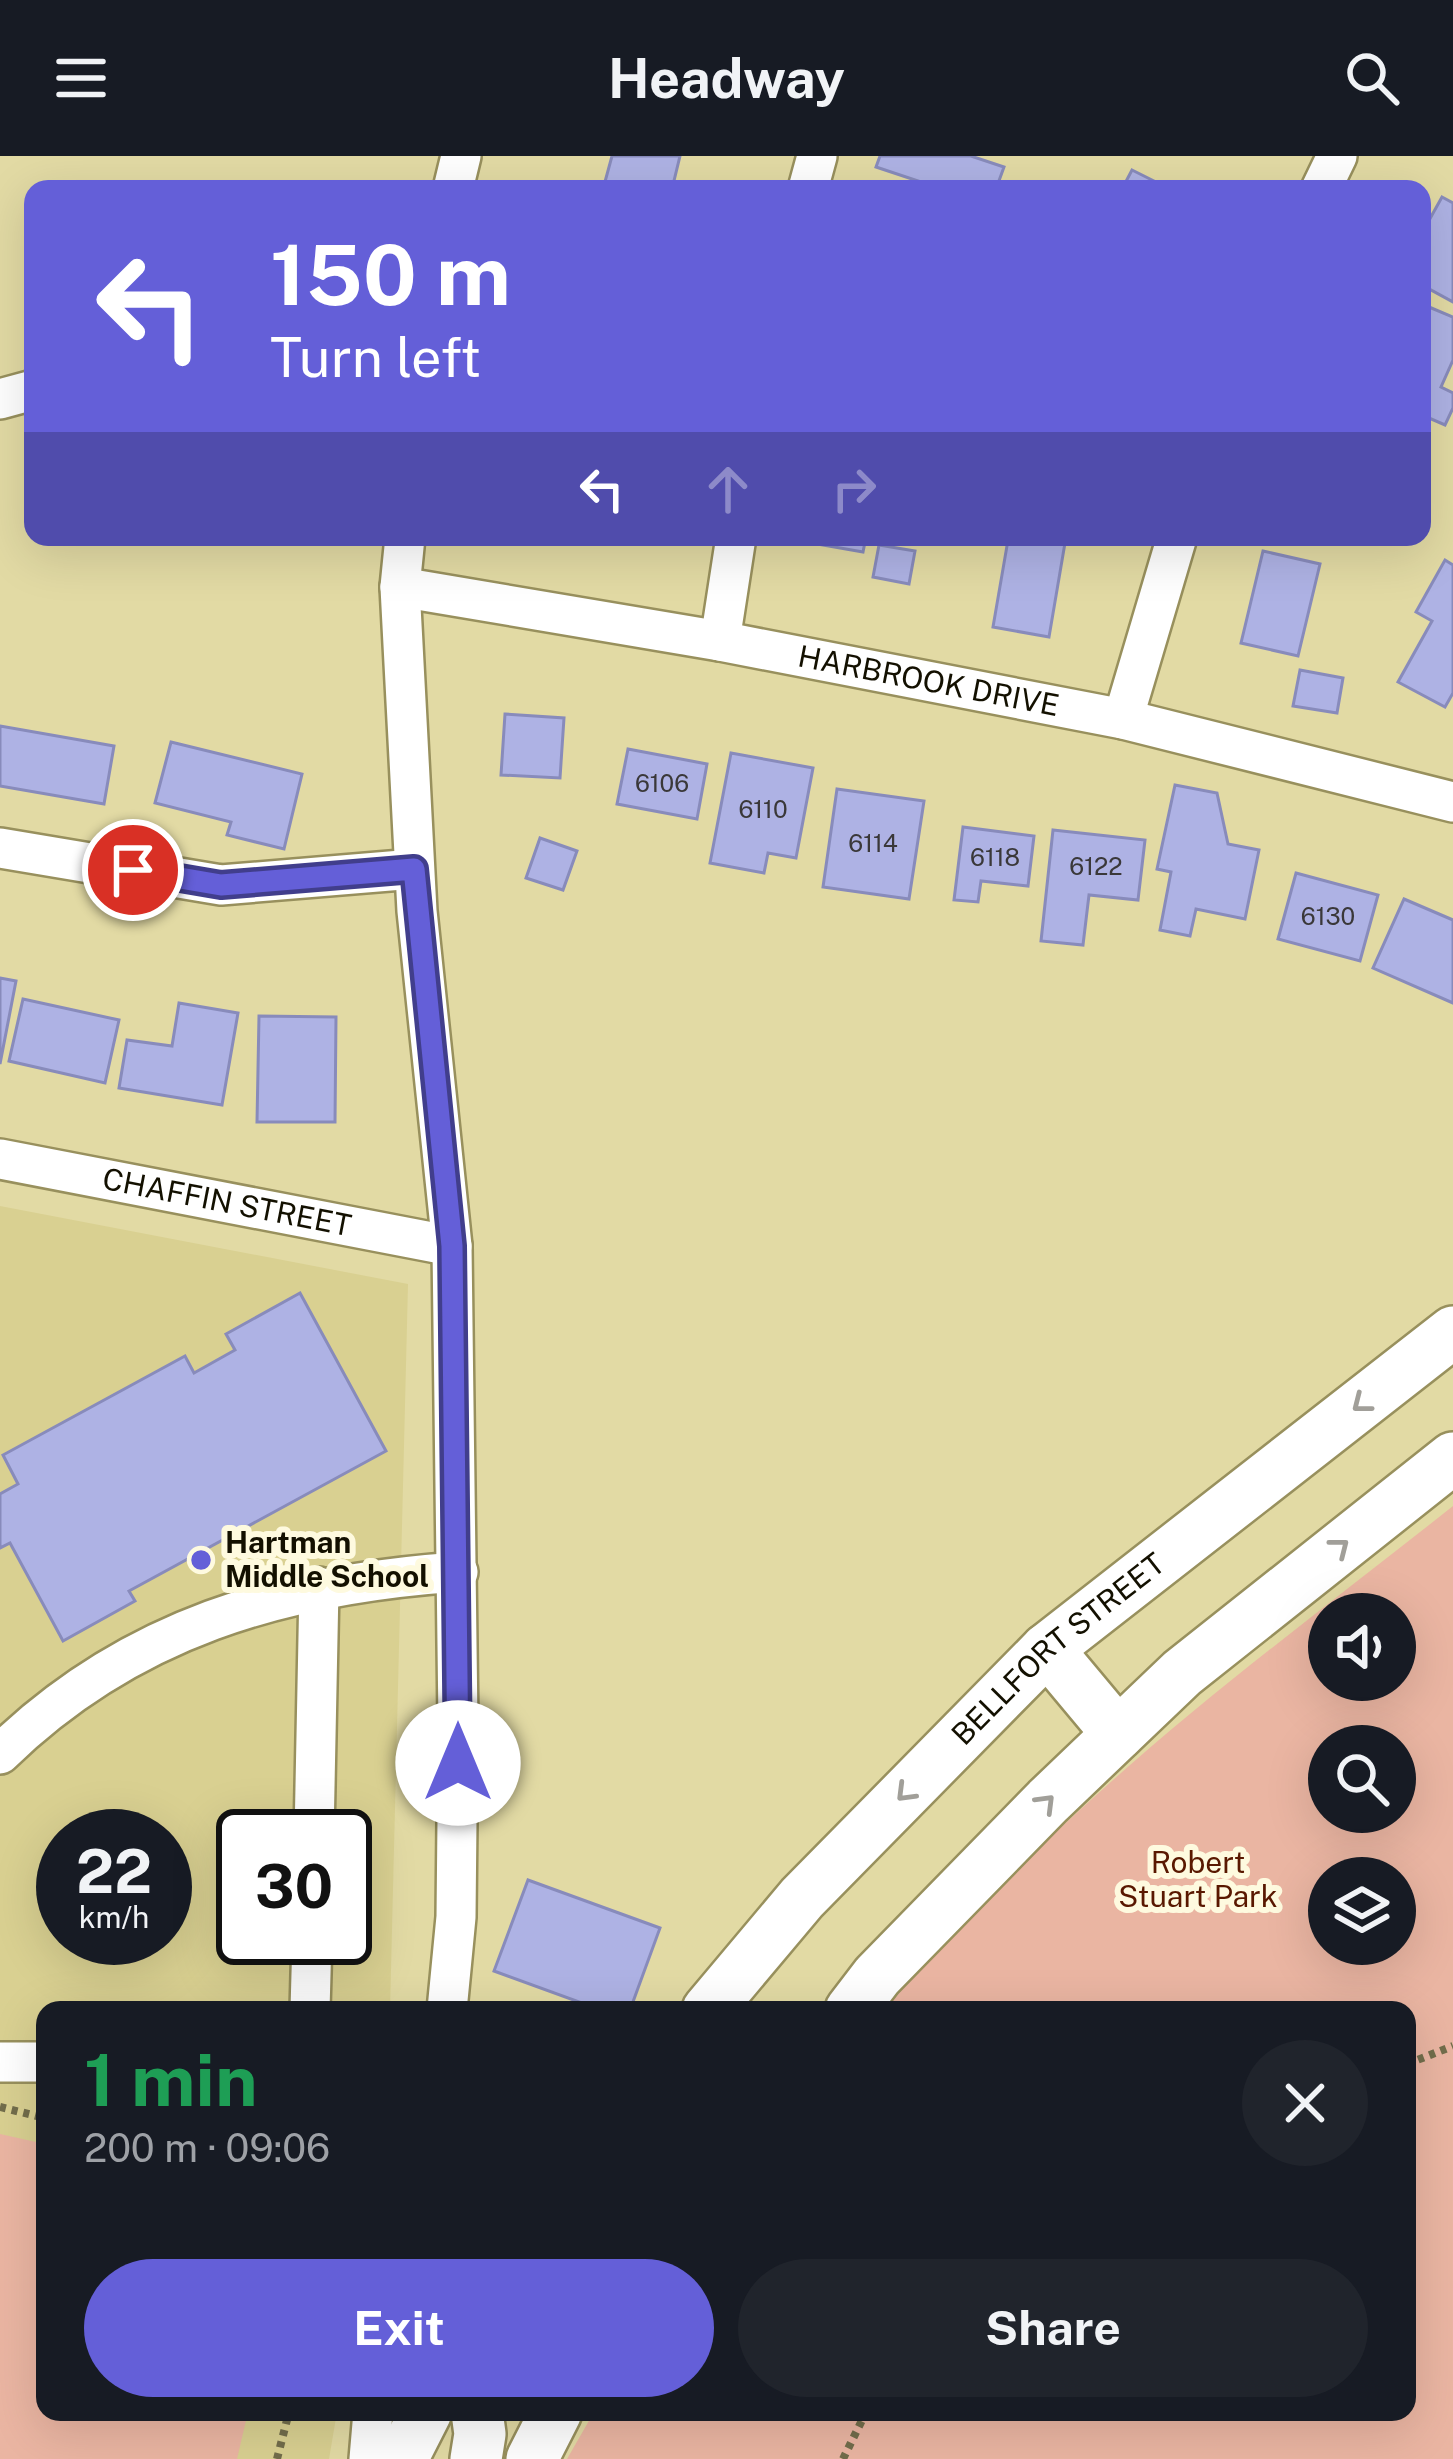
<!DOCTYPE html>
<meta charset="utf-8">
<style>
body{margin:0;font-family:"Public Sans",sans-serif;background:#20242c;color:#f1f3f6;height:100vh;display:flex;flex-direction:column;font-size:45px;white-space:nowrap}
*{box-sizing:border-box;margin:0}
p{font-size:39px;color:#9ea1a6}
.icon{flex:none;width:66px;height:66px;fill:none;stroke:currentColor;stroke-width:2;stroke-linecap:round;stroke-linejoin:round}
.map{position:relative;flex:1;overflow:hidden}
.side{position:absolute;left:36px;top:1845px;width:1380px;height:420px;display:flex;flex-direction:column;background:#171b24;border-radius:24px;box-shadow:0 12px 48px #0002}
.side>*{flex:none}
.top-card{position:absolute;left:24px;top:24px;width:1407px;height:366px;border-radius:24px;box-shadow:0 12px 48px #0002;background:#645fd8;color:#fff;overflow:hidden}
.fabs{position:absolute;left:1308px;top:1437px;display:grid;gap:24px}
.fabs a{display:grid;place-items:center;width:108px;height:108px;border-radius:50%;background:#171b24;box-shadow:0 12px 48px #0002;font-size:60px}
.speed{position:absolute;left:36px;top:1653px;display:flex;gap:24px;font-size:60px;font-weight:700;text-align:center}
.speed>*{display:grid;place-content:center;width:156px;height:156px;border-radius:50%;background:#171b24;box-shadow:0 12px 48px #0002;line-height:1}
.speed small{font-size:30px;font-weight:400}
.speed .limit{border:6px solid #111;border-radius:18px;background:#fff;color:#111}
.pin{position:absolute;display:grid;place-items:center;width:102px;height:102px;color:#fff;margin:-51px;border:6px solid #fff;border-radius:50%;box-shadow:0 3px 12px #0007}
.me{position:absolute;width:132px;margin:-66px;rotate:0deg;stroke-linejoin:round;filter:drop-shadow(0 0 9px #0008)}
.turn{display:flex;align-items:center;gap:42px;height:252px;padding:0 48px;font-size:54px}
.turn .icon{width:156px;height:156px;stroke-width:2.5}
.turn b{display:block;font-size:84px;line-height:102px}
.lanes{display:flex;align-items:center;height:114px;padding:0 48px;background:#0003;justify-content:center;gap:60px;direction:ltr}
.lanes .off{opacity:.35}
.round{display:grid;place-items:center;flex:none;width:126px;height:126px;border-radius:63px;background:#20242c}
.headline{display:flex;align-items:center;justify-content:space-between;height:204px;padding:0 48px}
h1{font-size:72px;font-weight:700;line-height:90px;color:#1e9e55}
.button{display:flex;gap:24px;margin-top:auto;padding:24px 48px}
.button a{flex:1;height:138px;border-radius:72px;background:#645fd8;color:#fff;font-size:48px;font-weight:700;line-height:138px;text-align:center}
.button a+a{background:#20242c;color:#f1f3f6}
header{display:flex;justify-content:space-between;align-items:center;height:156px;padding:0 48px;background:#171b24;font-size:54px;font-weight:700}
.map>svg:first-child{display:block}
.built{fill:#d9d091;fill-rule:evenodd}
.green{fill:#eab5a2;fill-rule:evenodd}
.building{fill:#aeb2e4;stroke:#888bbb;stroke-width:3}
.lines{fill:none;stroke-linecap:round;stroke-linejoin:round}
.minor-casing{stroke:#98905d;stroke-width:44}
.major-casing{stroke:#98905d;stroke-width:56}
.path{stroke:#726d4b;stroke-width:8;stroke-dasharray:6 6;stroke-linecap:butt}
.minor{stroke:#fff;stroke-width:39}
.major{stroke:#fff;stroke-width:51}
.oneway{stroke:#a19f99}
.route-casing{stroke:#413e8c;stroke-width:30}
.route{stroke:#645fd8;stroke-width:21}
.poi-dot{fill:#645fd8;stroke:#fefadf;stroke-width:4.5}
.labels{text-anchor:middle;stroke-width:12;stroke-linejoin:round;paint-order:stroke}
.number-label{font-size:24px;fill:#3a3839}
.street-label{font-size:30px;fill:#131000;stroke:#fefadf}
.poi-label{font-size:30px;font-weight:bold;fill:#131000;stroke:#fefadf;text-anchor:start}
.park-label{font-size:30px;fill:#591800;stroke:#fefadf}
</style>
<header><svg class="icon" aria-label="menu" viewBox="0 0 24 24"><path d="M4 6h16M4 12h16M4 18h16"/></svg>Headway<svg class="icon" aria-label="search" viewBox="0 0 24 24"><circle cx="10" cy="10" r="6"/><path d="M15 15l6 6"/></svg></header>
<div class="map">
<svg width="1453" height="2303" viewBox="0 0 1453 2303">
<rect width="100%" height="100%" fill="#e2daa4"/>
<path class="built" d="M0 1050 408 1128 390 1854H45V2256H337L329 2303H0ZM63 1680H165V1782H63ZM243 1680H345V1782H243Z"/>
<g class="green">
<path d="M1453 1350V2303H567L594 2256H1407V1854H883C953 1777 1025 1702 1103 1633 1214 1533 1336 1443 1453 1350ZM1329 1458H1395V1524H1329ZM1329 1590H1395V1656H1329ZM1329 1722H1395V1788H1329Z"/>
<path d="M0 1978 45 1988V2256H248L237 2303H0Z"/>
</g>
<g class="building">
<path d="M612 0H680L672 33H603Z"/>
<path d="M880 0H971L1004 11 996 33H942L876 11Z"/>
<path d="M1132 14 1170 33H1122Z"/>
<path d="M1442 41 1453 47V146L1422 129V77Z"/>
<path d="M1429 151 1453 161V204L1441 231 1453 237V252L1445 269 1422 259V158L1425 159Z"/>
<path d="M807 381H866L863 396 806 386Z"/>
<path d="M1066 381 1049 481 993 471 1008 384 995 381Z"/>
<path d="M879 389 915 395 909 428 873 421Z"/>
<path d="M1263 395 1320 408 1298 500 1241 487Z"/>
<path d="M1445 404 1453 409V537L1445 551 1398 526 1432 465 1416 456Z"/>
<path d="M1300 514 1343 522 1337 557 1293 550Z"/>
<path d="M505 558 564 562 560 622 501 619Z"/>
<path d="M0 570 114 590 104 648 0 630Z"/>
<path d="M171 586 302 618 284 693 227 679 231 666 155 647Z"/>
<path d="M628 593 707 608 697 663 617 648Z"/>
<path d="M731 597 813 612 796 702 768 697 764 717 710 707Z"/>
<path d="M1175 629 1217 637 1228 688 1259 694 1245 763 1196 753 1190 780 1160 774 1171 716 1157 713Z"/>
<path d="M837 633 924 645 909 743 823 731Z"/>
<path d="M963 671 1034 680 1028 730 981 725 978 746 954 744Z"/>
<path d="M1053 674 1145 684 1138 744 1089 739 1083 789 1041 785Z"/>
<path d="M540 682 577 695 563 734 526 722Z"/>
<path d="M1296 717 1378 739 1360 805 1278 783Z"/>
<path d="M1404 743 1453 764V847L1373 812Z"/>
<path d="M0 822 16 825 0 908Z"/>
<path d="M23 843 119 864 105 927 9 905Z"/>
<path d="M179 847 238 857 222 949 119 932 127 884 172 890Z"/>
<path d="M259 860 336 861 335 966H257Z"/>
<path d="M300 1137 386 1295 129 1435 135 1445 63 1485 10 1387 0 1392V1338L18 1328 3 1299 185 1200 194 1217 235 1194 226 1178Z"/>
<path d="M528 1724 660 1772 630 1854H601L494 1815Z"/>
</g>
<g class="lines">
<g class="minor-casing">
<g id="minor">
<path d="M453 33 461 0"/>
<path d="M808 33 817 0"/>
<path d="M1321 33 1337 0"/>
<path d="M0 243 33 234"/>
<path d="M405 381 400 431 417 755 452 1090 458 1568 456 1761 447 1854"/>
<path id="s1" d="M400 431 720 485 1123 563 1453 646"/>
<path d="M720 485 736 381"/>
<path d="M1123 563 1177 381"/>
<path d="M0 692 221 729 414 713"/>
<path id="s2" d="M0 1003 452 1090"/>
<path d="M0 1598C129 1472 283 1428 458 1416"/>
<path d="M314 1680 319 1431"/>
<path d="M310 1854 312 1782"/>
<path d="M0 1906H45"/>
<path d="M369 2303 373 2256"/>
</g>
</g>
<g class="major-casing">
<g id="major">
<path d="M1047 1493 1118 1578"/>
<path id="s3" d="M708 1854 802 1742 1047 1493 1453 1176"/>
<path d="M851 1854 877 1820 1048 1645 1182 1517 1453 1302"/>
<path d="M402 2303 426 2256"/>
<path d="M476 2303 480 2278 477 2256"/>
<path d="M532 2303 556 2256"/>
</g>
</g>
<g class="path">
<path d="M1407 1908 1453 1890"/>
<path d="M0 1951 45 1962"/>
<path d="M277 2303 289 2256"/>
<path d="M843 2303 866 2256"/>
</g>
<use href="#minor" class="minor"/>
<use href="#major" class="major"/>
</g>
<defs><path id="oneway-chevron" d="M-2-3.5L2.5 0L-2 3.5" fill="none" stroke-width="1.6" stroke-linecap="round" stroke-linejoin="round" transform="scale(3)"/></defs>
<g class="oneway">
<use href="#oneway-chevron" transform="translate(1361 1248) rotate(142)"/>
<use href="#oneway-chevron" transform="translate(1340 1391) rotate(-38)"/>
<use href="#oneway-chevron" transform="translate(905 1637) rotate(135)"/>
<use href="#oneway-chevron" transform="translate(1046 1647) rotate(-45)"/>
</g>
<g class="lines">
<g class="route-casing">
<path id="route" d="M133 714 221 729 414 713 452 1090 458 1607"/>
</g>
<use href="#route" class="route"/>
</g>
<circle class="poi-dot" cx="201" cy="1404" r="12"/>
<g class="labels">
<g class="number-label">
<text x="662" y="636">6106</text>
<text x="763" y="662">6110</text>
<text x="873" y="696">6114</text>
<text x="995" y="710">6118</text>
<text x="1096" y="719">6122</text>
<text x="1328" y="769">6130</text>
</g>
<g class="street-label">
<text dy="10" stroke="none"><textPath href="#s1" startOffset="537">HARBROOK DRIVE</textPath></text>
<text dy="10" stroke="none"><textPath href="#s2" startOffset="231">CHAFFIN STREET</textPath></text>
<text dy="10" stroke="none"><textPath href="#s3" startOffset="504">BELLFORT STREET</textPath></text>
</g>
<g class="poi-label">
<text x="225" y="1397">Hartman<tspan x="225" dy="34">Middle School</tspan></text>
</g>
<g class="park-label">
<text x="1198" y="1717">Robert<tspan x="1198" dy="34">Stuart Park</tspan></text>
</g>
</g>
</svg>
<div class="fabs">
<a><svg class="icon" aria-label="sound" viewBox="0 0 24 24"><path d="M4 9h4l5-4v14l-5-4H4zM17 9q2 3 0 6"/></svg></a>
<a><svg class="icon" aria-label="search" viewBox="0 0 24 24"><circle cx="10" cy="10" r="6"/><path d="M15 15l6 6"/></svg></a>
<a><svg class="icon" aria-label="layers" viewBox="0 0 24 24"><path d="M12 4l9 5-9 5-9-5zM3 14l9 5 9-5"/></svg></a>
</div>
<div class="speed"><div>22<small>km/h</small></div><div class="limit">30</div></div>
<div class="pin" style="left:133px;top:714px;background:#d93025"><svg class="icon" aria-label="arrive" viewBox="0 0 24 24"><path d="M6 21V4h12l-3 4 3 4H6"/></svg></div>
<svg class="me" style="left:458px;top:1607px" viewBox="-20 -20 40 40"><circle r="19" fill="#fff"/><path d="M0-13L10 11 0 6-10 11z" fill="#645fd8"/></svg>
<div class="top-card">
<div class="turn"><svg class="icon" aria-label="left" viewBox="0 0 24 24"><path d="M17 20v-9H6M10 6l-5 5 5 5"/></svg><div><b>150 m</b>Turn left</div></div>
<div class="lanes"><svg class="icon" aria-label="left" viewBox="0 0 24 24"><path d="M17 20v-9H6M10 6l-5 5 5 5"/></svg><svg class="icon off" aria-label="ahead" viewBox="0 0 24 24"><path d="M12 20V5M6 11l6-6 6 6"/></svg><svg class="icon off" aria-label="right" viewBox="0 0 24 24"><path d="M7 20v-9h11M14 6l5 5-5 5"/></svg></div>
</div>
<section class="side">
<div class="headline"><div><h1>1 min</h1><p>200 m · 09:06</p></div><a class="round"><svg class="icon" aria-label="close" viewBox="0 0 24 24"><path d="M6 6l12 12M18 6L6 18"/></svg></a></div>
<div class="button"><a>Exit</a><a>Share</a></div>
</section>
</div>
